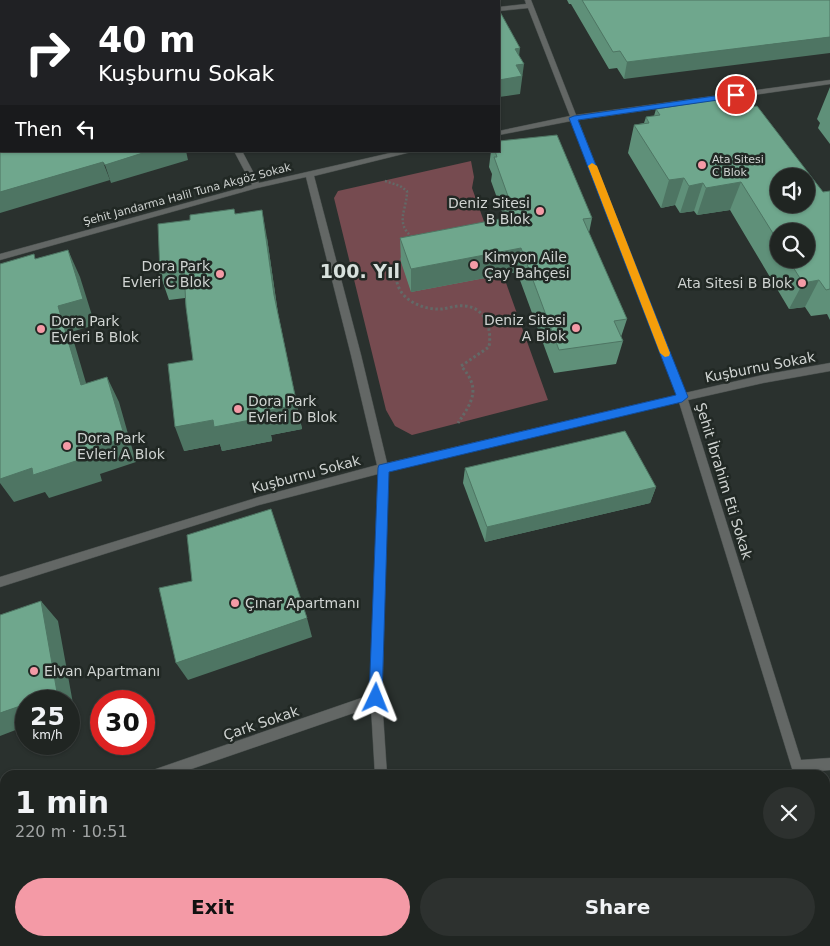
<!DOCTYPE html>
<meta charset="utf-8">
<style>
body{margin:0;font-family:"DejaVu Sans",sans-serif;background:#2d312f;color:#f1f3f6;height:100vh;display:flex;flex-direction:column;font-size:19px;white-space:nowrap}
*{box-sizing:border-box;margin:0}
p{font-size:16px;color:#a2a5a5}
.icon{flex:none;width:28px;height:28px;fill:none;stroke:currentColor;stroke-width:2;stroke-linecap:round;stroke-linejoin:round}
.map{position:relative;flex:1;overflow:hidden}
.details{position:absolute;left:0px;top:770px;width:830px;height:176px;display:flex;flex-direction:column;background:#202522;border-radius:15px 15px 0 0;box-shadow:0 1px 4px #0004,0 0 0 1px #3d4240}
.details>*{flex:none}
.hud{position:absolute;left:0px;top:0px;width:500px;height:152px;box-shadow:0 1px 4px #0004,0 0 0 1px #3d4240;background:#202124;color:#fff;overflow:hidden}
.fabs{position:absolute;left:770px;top:168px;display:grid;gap:10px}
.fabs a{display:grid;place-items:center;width:45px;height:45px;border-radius:50%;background:#202522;box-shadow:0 1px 4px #0004,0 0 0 1px #3d4240;font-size:25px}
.speed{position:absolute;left:15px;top:690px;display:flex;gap:10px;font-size:25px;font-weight:700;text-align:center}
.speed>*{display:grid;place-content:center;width:65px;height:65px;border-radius:50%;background:#202522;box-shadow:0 1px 4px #0004,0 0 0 1px #3d4240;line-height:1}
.speed small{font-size:12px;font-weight:400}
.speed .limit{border:8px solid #d22;background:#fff;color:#111}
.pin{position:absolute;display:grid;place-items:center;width:42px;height:42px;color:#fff;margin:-21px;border:2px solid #fff;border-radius:50%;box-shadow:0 1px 5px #0007}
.me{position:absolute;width:55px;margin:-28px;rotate:2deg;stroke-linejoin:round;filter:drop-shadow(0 0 4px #0008)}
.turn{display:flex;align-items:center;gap:18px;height:105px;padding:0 15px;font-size:22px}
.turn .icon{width:65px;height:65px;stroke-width:2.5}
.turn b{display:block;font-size:35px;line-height:42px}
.then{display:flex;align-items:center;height:48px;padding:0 15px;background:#0003;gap:10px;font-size:19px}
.round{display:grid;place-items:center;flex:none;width:52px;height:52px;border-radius:26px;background:#2d312f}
.headline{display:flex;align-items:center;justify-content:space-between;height:85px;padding:0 15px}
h1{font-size:30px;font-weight:800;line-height:38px}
.action{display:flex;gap:10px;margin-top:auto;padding:10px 15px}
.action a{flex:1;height:58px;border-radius:30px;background:#f49aa6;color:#111;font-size:20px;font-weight:800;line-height:58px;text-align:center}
.action a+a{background:#2d312f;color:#f1f3f6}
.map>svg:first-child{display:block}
.green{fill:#764b50}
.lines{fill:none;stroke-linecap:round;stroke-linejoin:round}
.street-casing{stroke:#484e4c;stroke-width:1}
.path-far1{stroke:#636967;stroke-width:2.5;stroke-dasharray:2 2;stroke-linecap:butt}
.path{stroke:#636967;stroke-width:3;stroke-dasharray:2.5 2.5;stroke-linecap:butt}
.street{fill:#636765;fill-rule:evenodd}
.wall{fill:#5f9079;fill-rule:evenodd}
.shaded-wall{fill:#4e7563}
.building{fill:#6fa78d;stroke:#4e7563;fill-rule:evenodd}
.route{fill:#1a73e8;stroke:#114b97}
.slow{fill:#f59e0b}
.poi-dot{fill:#f49aa6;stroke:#212824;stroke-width:2}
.labels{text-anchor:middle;stroke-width:5;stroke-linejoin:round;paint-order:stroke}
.far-poi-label{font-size:11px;fill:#d0d4d2;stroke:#212824;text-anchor:start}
.far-street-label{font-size:11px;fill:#d0d4d2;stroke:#212824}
.poi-label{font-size:14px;fill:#d0d4d2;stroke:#212824;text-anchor:start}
.street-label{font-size:14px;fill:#d0d4d2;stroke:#212824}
.district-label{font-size:19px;font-weight:bold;fill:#d8e1dd;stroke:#212824}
</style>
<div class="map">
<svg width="830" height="946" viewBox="0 0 830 946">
<rect width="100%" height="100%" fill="#2a312e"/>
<path class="green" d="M471 161 474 177 472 188 548 400 412 435 395 426 386 410 334 198 338 191Z"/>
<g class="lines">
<g class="street-casing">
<g id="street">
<path d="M143 0H150V1H144Z"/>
<rect x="302" y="0" width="6" height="1"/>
<path d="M525 0H531L576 115 830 80V84L578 120 685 393 763 375 830 363V371L763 383 688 400 801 760 830 758V770L805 772 806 775H794L679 402 388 471 382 699 387 775H375L371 707 174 775H150L152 771 156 769 370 695 378 474 259 505 0 587V577L259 497 377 465 351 355 306 177 257 188 0 260V254L252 185 234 151H242L259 183 399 151H415L314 176 361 355 387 463 677 395 571 121 499 135V131L570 116 528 8 499 11V7L526 4Z"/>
<rect x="0" y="10" width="1" height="4"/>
<path d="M5 822V834L0 835V823Z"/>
<path d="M825 844 830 847V870L825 868Z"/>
<rect x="386" y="941" width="14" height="5"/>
</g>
</g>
<path class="path-far1" d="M385 181 400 186 407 191C407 211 394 222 413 238"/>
<path class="path" d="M402 258C397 267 394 278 399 288 406 303 426 310 442 309 449 308 457 305 465 306 486 308 492 329 489 347L461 366C481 388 473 401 458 423"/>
<use href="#street" class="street"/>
</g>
<g class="wall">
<path d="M567 0H830L624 79 617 68 609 69 571 4H569Z"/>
<path d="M830 87V144L818 128 820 123 817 119Z"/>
<path d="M723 105 744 108 823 192 830 191V320L827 314 811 316 805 307 789 309 730 210 697 215 694 211 680 213 675 205 661 208 628 153 634 125 644 123 646 117 654 116 656 109ZM779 231 806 259H779Z"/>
<path d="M491 151H499L592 218 589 233 627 319 621 337 623 341 616 364 554 373 517 272 411 292 401 262 400 238 501 219 502 212 491 181 492 174 489 167Z"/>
<path d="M235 214 267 238 278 313 302 429 271 435 272 441 222 451 220 444 184 451 193 360 185 298 169 300 160 274Z"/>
<path d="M465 468 656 487 650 503 485 542 463 483Z"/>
<path d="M606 941H746L748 946H606Z"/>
</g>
<g class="shaded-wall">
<path d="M346 0H380L372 1H346Z"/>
<path d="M830 37V53L624 79 627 62Z"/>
<path d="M520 48 518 65 524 64 520 94 499 97V80L515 49Z"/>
<path d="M149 151H186L188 160 111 183 105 165Z"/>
<path d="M103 162 110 180 0 213V192Z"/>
<path d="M684 178 675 205 661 208 669 180Z"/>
<path d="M741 182 730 210 697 215 706 188Z"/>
<path d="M703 183 694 211 680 213 689 186Z"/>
<path d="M262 210 267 238 279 321 274 295Z"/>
<path d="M521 248 517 272 411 292V269Z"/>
<path d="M68 250 80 277 95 325 71 332 94 410 81 385 58 306Z"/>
<path d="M819 280 805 307 789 309 803 283Z"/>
<path d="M107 377 119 402 136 462 100 474 102 481 49 498 45 492 14 502 0 483V479Z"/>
<path d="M297 405 302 429 271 435 272 441 222 451 220 444 184 451 175 427Z"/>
<path d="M656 487 650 503 485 542 487 527Z"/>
<path d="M41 601 58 621 74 709 69 711V701H33Z"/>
<path d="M307 618 312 637 188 680 176 663Z"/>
<path d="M26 704V726L0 736V713Z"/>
</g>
<g class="building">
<path d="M54 0H102L103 1H49Z"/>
<rect x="200" y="0" width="64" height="1"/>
<path d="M456 0H493L494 1H457Z"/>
<path d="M582 0H830V37L627 62 620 51 613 52Z"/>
<path d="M499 10 520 48 515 49 524 64 516 65 522 76 499 80Z"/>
<path d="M1 13V151H149L105 165 103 162 0 192V14Z"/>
<path d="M719 99 723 105 740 102 744 108 757 106 823 192 830 191V289L826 290 819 280 803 283 788 259H806V231H779V243L741 182 706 188 703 183 689 186 684 178 669 180 634 125 649 123 646 117 660 115 656 109ZM779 176H806V204H779Z"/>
<path d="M557 135 592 218 583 219 627 319 614 321 623 341 559 350 521 248 411 269 400 238 510 217 504 199H509L494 157H497L495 151H499V141Z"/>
<path d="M234 209 235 214 262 210 274 295 297 405 265 411 266 417 214 427 213 420 175 427 168 364 193 360 186 307 184 270 160 274 158 224 190 220V215Z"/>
<path d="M68 250 83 299 58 306 67 337 81 385 107 377 125 438 87 450 88 457 33 475 32 468 0 479V264L34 254 35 259Z"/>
<path d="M625 431 656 487 487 527 465 468Z"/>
<path d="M271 509 307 618 176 663 159 588 192 581 187 535Z"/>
<path d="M41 601 57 692 33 701H26V704L0 713V615Z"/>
<path d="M613 941H746L748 946H614Z"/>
</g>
<path class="route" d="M736 93 739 94V97L578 120 688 397 682 402 389 472 382 698 380 703 376 705 371 703 369 698 378 468 379 465 676 395 569 118 574 116Z"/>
<path class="slow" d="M592 163 597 166 670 353 669 356 665 357 660 353 588 166Z"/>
<g class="poi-dot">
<circle cx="702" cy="165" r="5"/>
<circle cx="540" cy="211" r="5"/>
<circle cx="474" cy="265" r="5"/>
<circle cx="220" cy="274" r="5"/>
<circle cx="802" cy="283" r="5"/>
<circle cx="576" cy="328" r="5"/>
<circle cx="41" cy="329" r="5"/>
<circle cx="238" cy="409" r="5"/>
<circle cx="67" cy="446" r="5"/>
<circle cx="235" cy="603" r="5"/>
<circle cx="34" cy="671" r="5"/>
</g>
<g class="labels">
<g class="far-poi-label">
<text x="712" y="163">Ata Sitesi<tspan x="712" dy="13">C Blok</tspan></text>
</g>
<g class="far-street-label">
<text transform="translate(187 194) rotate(-15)" y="4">Şehit Jandarma Halil Tuna Akgöz Sokak</text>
</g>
<g class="poi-label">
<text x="530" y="208" text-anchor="end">Deniz Sitesi<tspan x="530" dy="16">B Blok</tspan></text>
<text x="484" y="262">Kimyon Aile<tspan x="484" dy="16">Çay Bahçesi</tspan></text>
<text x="210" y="271" text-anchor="end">Dora Park<tspan x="210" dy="16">Evleri C Blok</tspan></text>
<text x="792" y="288" text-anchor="end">Ata Sitesi B Blok</text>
<text x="566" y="325" text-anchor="end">Deniz Sitesi<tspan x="566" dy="16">A Blok</tspan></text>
<text x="51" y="326">Dora Park<tspan x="51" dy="16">Evleri B Blok</tspan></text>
<text x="248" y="406">Dora Park<tspan x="248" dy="16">Evleri D Blok</tspan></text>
<text x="77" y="443">Dora Park<tspan x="77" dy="16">Evleri A Blok</tspan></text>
<text x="245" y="608">Çınar Apartmanı</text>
<text x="44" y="676">Elvan Apartmanı</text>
</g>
<g class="street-label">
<text transform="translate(760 367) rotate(-11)" y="5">Kuşburnu Sokak</text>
<text transform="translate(306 474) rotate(-15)" y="5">Kuşburnu Sokak</text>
<text transform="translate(724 481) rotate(73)" y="5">Şehit İbrahim Eti Sokak</text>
<text transform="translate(261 723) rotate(-19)" y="5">Çark Sokak</text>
</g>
<g class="district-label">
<text x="360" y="278">100. Yıl</text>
</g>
</g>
</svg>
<div class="fabs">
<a><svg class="icon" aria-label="sound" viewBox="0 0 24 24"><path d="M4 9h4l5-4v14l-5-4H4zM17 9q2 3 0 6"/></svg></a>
<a><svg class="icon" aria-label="search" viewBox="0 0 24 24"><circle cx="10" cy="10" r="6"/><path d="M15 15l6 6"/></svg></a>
</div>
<div class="speed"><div>25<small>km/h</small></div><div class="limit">30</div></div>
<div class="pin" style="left:736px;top:95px;background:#d93025"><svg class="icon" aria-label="arrive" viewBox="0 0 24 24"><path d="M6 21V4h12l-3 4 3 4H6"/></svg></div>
<svg class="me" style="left:376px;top:698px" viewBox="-20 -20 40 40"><path d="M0-17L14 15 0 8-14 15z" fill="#1a73e8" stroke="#fff" stroke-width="4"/></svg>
<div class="hud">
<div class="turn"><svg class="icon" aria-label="right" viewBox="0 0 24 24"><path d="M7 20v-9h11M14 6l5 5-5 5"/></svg><div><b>40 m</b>Kuşburnu Sokak</div></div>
<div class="then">Then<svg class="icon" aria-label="left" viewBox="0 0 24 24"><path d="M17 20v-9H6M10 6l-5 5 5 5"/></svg></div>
</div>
<section class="details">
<div class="headline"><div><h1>1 min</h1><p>220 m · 10:51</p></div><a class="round"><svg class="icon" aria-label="close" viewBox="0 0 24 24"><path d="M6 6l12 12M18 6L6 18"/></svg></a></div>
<div class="action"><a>Exit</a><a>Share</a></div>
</section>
</div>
